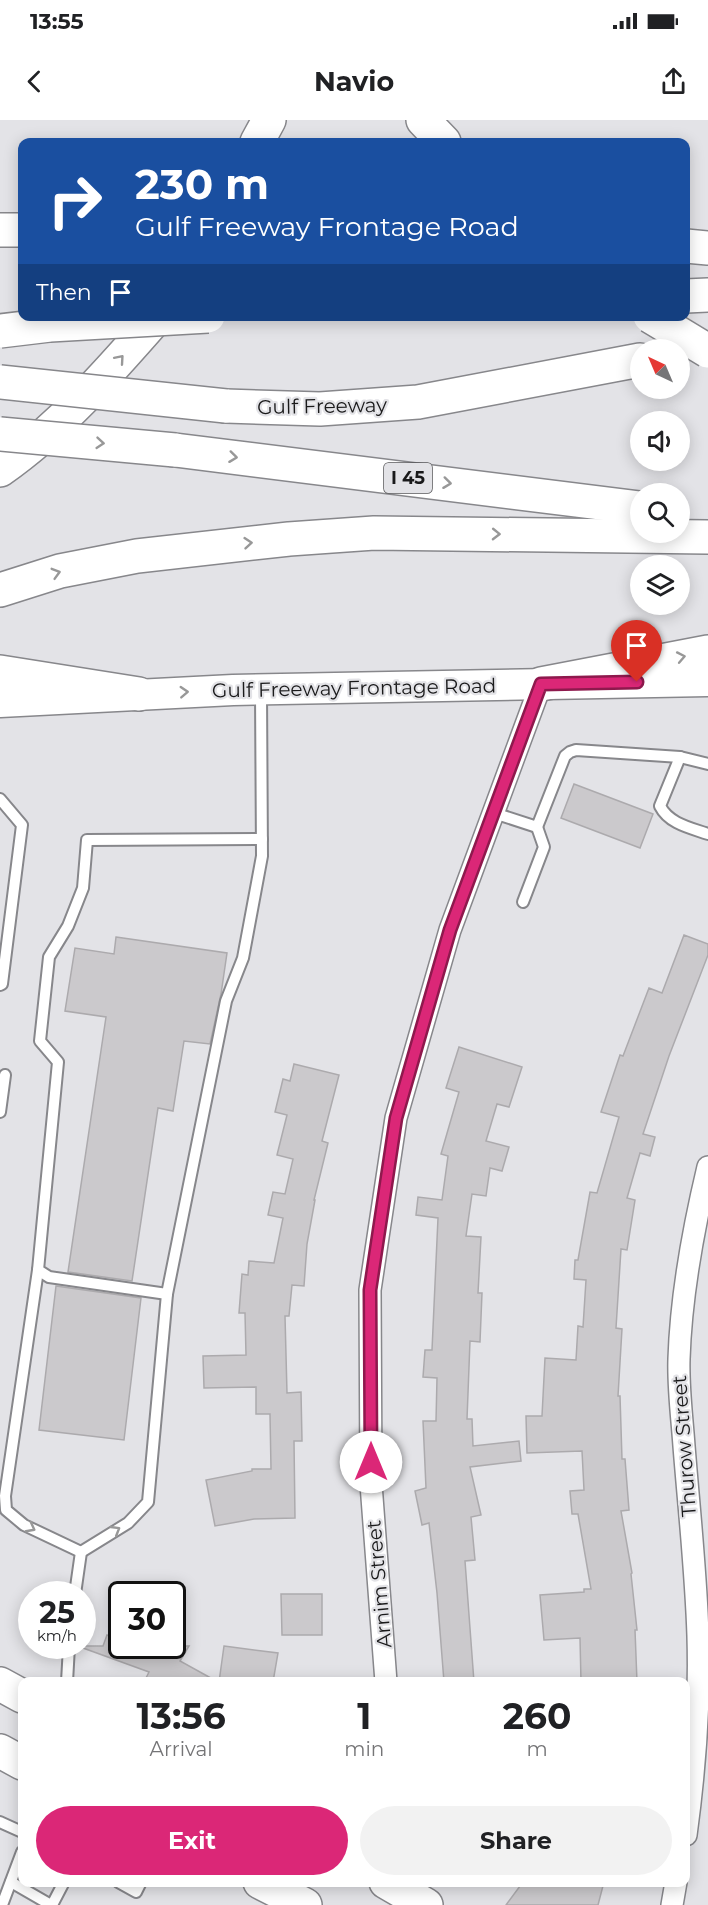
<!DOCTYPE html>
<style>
body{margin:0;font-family:Montserrat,sans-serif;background:#f2f2f2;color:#202124;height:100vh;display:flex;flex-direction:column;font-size:22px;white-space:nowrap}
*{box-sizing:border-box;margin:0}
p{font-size:20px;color:#757577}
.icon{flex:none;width:33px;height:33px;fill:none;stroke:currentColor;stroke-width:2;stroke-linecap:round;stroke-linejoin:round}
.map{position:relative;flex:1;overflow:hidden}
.drawer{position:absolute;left:18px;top:1557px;width:672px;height:210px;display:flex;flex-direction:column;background:#fff;border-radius:12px;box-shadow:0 3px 15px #0003}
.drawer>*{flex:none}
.hud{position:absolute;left:18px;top:18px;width:672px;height:183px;border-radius:12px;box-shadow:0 3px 15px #0003;background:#1a4fa0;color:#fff;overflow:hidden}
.needle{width:39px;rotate:316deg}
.controls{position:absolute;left:630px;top:219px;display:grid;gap:12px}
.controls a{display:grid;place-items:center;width:60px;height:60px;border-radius:50%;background:#fff;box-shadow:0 3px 15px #0003;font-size:30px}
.speed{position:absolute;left:18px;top:1461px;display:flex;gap:12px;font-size:30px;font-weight:700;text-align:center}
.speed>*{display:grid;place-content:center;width:78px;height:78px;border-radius:50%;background:#fff;box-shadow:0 3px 15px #0003;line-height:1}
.speed small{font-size:15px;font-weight:400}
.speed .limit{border:3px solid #111;border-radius:9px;background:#fff;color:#111}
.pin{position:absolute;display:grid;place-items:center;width:51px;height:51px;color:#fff;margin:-62px -26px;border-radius:50% 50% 50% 0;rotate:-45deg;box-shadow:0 0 6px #0007}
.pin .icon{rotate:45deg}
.me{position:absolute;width:66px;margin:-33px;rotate:0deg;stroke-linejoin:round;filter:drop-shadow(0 0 4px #0008)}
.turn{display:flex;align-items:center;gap:21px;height:126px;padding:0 18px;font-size:27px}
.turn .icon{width:78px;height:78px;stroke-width:2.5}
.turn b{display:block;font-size:42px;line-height:51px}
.then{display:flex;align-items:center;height:57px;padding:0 18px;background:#0003;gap:12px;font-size:22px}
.eta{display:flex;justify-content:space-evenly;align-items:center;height:102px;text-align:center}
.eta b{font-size:36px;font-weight:700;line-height:42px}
.cta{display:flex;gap:12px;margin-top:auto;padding:12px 18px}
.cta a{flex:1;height:69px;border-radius:36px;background:#db2777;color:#fff;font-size:24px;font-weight:700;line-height:69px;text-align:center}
.cta a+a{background:#f2f2f2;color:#202124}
.status{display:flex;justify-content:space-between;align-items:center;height:42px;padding:0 30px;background:#fff;direction:ltr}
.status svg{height:16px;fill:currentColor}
header{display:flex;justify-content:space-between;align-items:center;height:78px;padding:0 18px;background:#fff;font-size:27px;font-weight:700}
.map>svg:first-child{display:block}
.building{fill:#cbc9cc;stroke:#acaaad;stroke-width:1.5}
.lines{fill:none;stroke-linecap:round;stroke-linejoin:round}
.lane-casing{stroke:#87878b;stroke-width:14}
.street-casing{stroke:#87878b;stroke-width:24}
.secondary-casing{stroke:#87878b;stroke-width:33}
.primary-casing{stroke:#87878b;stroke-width:36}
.highway-casing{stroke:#87878b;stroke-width:36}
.lane{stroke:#fff;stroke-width:10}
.street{stroke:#fff;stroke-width:21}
.secondary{stroke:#fff;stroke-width:30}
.primary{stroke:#fff;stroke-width:33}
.highway{stroke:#fff;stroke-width:33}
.highway-bridge-casing{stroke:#87878b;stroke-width:36;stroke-linecap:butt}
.highway-bridge{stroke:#fff;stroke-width:33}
.oneway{stroke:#989898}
.route-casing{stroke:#8e194d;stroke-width:15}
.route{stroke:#db2777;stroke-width:10}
.labels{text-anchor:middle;stroke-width:4.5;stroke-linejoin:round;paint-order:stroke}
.shield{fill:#e3e3e7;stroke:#565658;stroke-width:1.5}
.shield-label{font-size:18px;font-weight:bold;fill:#1a1a1b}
.street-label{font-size:20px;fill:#1a1a1b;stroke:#e3e3e7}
</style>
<div class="status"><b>13:55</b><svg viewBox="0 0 49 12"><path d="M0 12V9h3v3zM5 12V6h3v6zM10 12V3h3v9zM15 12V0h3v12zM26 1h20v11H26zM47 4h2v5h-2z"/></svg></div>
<header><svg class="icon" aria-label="back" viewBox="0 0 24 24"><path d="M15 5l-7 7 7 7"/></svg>Navio<svg class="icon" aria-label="share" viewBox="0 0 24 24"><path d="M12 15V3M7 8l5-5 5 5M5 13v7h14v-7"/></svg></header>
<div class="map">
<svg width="708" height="1785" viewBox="0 0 708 1785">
<rect width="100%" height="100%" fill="#e3e3e7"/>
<g class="building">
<path d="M574 664 653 694 640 728 561 698Z"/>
<path d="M684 815 708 824V835L669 936 643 1014 655 1017 650 1036 640 1033 627 1078 635 1080 627 1130 621 1129 616 1208 622 1209 618 1276H620L622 1339H625L629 1390 621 1391 632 1453 631 1454 637 1510H635L637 1562H581L580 1518 544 1520 540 1475 584 1472V1469H591L578 1394H572L570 1371 584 1370 582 1331 527 1333 526 1296H542L545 1238 576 1240 578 1206 583 1207 586 1160 574 1159 575 1140H578L590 1072 597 1073 619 997 601 992 620 935 623 936 649 868 662 873Z"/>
<path d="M116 817 227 833 221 874 210 924 184 921 173 991 158 988 132 1161 68 1152 106 897 65 891 75 828 114 834Z"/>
<path d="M459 927 522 947 509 987 497 984 486 1021 509 1027 502 1051 490 1048 486 1076 472 1074 466 1116 481 1117 478 1173H482L480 1222 470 1221 467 1299H472L473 1326 519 1321 521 1341 470 1347 481 1395 471 1397 475 1440 465 1441 474 1562H444L437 1473 429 1403 422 1405 415 1371 426 1368 423 1301H436L437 1258 423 1257 425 1230H432L438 1098 416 1095 418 1077 442 1080 448 1036 441 1034 459 972 446 968Z"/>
<path d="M294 944 339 955 322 1021 328 1023 314 1080H315L307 1124 304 1166 292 1165 289 1196H285L287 1273 301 1272 302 1321H294L295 1398 254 1399 215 1406 206 1360 252 1351V1349H271L270 1294H256V1267L204 1268 203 1236 246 1235 245 1193H239L242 1154 248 1155 249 1141 274 1143 283 1098 268 1095 273 1072 285 1074 293 1039 277 1035 287 995 275 992 283 959 290 961Z"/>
<path d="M56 1166 141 1178 124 1320 39 1310Z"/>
<path d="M281 1474H322V1515H282Z"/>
<path d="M107 1515 122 1520V1526H189L180 1541 218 1562H144L149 1552 83 1528 84 1526H103Z"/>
<path d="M224 1526 278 1533 273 1562H219Z"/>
<path d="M523 1762H604L598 1785H506Z"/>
</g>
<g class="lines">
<g class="lane-casing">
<g id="lane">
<path d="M680 637 660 686C669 704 691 708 708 714"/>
<path d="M0 679 22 705 2 864 0 865"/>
<path d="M494 693 537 707 565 636 570 632 576 630 680 637 708 644"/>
<path d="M523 782 544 727 537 707"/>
<path d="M0 992 5 955"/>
<path d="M38 1150 5 1376 6 1390 24 1405 81 1432"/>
<path d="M167 1174 49 1157 38 1150 58 942 40 921 49 837 68 806 83 768 87 720 262 719"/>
<path d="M81 1432 128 1403 148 1382 167 1174 226 881 243 838 262 736 261 573"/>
<path d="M75 1474 81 1432"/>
<path d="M67 1562 69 1526"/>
<path d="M0 1702 22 1712"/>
<path d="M11 1762 51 1785"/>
<path d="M118 1762 136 1772 141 1762"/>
<path d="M2 1785 22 1732"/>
<path d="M52 1785 64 1762"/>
</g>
</g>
<g class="street-casing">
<g id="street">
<path d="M386 1562 371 1364 370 1170 396 998 450 810 541 564"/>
<path d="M686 1715C695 1649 700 1582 698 1516 696 1452 689 1389 684 1326 682 1297 678 1268 679 1239 681 1174 693 1110 708 1047"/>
<path d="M672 1785 676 1762"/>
</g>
</g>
<g class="secondary-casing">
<path id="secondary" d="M0 582 233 570 708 561"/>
</g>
<g class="primary-casing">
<g id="primary">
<path d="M0 1564 22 1576"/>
<path d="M0 1631 22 1643"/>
<path d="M260 1762 305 1785"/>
<path d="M386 1762 426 1785"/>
</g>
</g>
<g class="highway-casing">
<g id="highway">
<path d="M423 0 444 22"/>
<path d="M257 22 269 0"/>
<path d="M0 110H22"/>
<path d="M686 126 708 128"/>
<path d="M686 176 708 175"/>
<path d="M226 286 320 289 418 282 640 240"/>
<path d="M175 330 640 388"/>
<path d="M0 350C61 307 109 252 158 196"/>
<path d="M0 470 60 451 137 436 289 419 374 413 708 417"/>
<path d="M0 552 139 574"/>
<path d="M541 564 708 532"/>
</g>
</g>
<use href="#lane" class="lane"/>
<use href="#street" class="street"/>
<use href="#secondary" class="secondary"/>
<use href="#primary" class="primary"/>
<use href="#highway" class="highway"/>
<g class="highway-bridge-casing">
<g id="highway-bridge">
<path d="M650 196 708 231"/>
<path d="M0 211 50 205 208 196"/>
<path d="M0 262 226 286"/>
<path d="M0 314 175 330"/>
</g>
</g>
<use href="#highway-bridge" class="highway-bridge"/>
</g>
<defs><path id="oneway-chevron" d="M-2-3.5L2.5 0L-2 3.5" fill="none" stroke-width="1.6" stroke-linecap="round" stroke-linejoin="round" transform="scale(1.5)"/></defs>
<g class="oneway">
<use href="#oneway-chevron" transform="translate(120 239) rotate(-49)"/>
<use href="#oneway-chevron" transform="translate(100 323) rotate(5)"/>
<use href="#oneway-chevron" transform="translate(233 337) rotate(7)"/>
<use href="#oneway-chevron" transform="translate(447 363) rotate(7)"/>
<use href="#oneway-chevron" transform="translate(496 414) rotate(1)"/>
<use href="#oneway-chevron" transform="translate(248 423) rotate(-5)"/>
<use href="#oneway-chevron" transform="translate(56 453) rotate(-16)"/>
<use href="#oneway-chevron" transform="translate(681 537) rotate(-11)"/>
<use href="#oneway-chevron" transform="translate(184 572) rotate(-3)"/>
<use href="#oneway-chevron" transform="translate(31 1408) rotate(28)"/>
<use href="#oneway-chevron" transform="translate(116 1410) rotate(-31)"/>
</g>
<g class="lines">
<g class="route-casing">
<path id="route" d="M371 1342 370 1170 396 998 450 810 541 564 637 562"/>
</g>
<use href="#route" class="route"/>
</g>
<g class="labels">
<rect class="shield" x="384" y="343" width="48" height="30" rx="4.5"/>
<g class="shield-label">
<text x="408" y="364">I 45</text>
</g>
<g class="street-label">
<text transform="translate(322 286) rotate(-1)" y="7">Gulf Freeway</text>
<text transform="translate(354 568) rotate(-1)" y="7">Gulf Freeway Frontage Road</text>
<text transform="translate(684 1326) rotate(-94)" y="7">Thurow Street</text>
<text transform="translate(379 1464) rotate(-95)" y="7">Arnim Street</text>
</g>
</g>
</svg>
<div class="controls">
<a><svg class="needle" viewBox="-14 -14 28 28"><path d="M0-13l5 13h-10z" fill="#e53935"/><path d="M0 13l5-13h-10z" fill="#757577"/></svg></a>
<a><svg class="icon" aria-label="sound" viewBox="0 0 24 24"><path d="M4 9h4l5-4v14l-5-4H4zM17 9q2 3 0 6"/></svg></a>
<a><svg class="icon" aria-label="search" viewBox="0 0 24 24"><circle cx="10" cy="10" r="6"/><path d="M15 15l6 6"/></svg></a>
<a><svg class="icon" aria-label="layers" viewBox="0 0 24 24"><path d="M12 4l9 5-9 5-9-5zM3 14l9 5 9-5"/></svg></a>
</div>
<div class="speed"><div>25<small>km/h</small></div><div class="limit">30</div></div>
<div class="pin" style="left:637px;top:562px;background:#d93025"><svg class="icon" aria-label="arrive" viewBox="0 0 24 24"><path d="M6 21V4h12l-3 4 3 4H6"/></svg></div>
<svg class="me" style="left:371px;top:1342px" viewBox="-20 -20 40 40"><circle r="19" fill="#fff"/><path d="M0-13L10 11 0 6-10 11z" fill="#db2777"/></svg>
<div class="hud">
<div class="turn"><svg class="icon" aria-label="right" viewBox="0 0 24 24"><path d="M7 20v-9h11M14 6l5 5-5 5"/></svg><div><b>230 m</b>Gulf Freeway Frontage Road</div></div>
<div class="then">Then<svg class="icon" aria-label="arrive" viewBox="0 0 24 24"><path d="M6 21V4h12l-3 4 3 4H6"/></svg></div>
</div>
<section class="drawer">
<div class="eta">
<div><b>13:56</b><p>Arrival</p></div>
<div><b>1</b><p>min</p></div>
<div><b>260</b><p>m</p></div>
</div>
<div class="cta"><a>Exit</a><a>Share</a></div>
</section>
</div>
